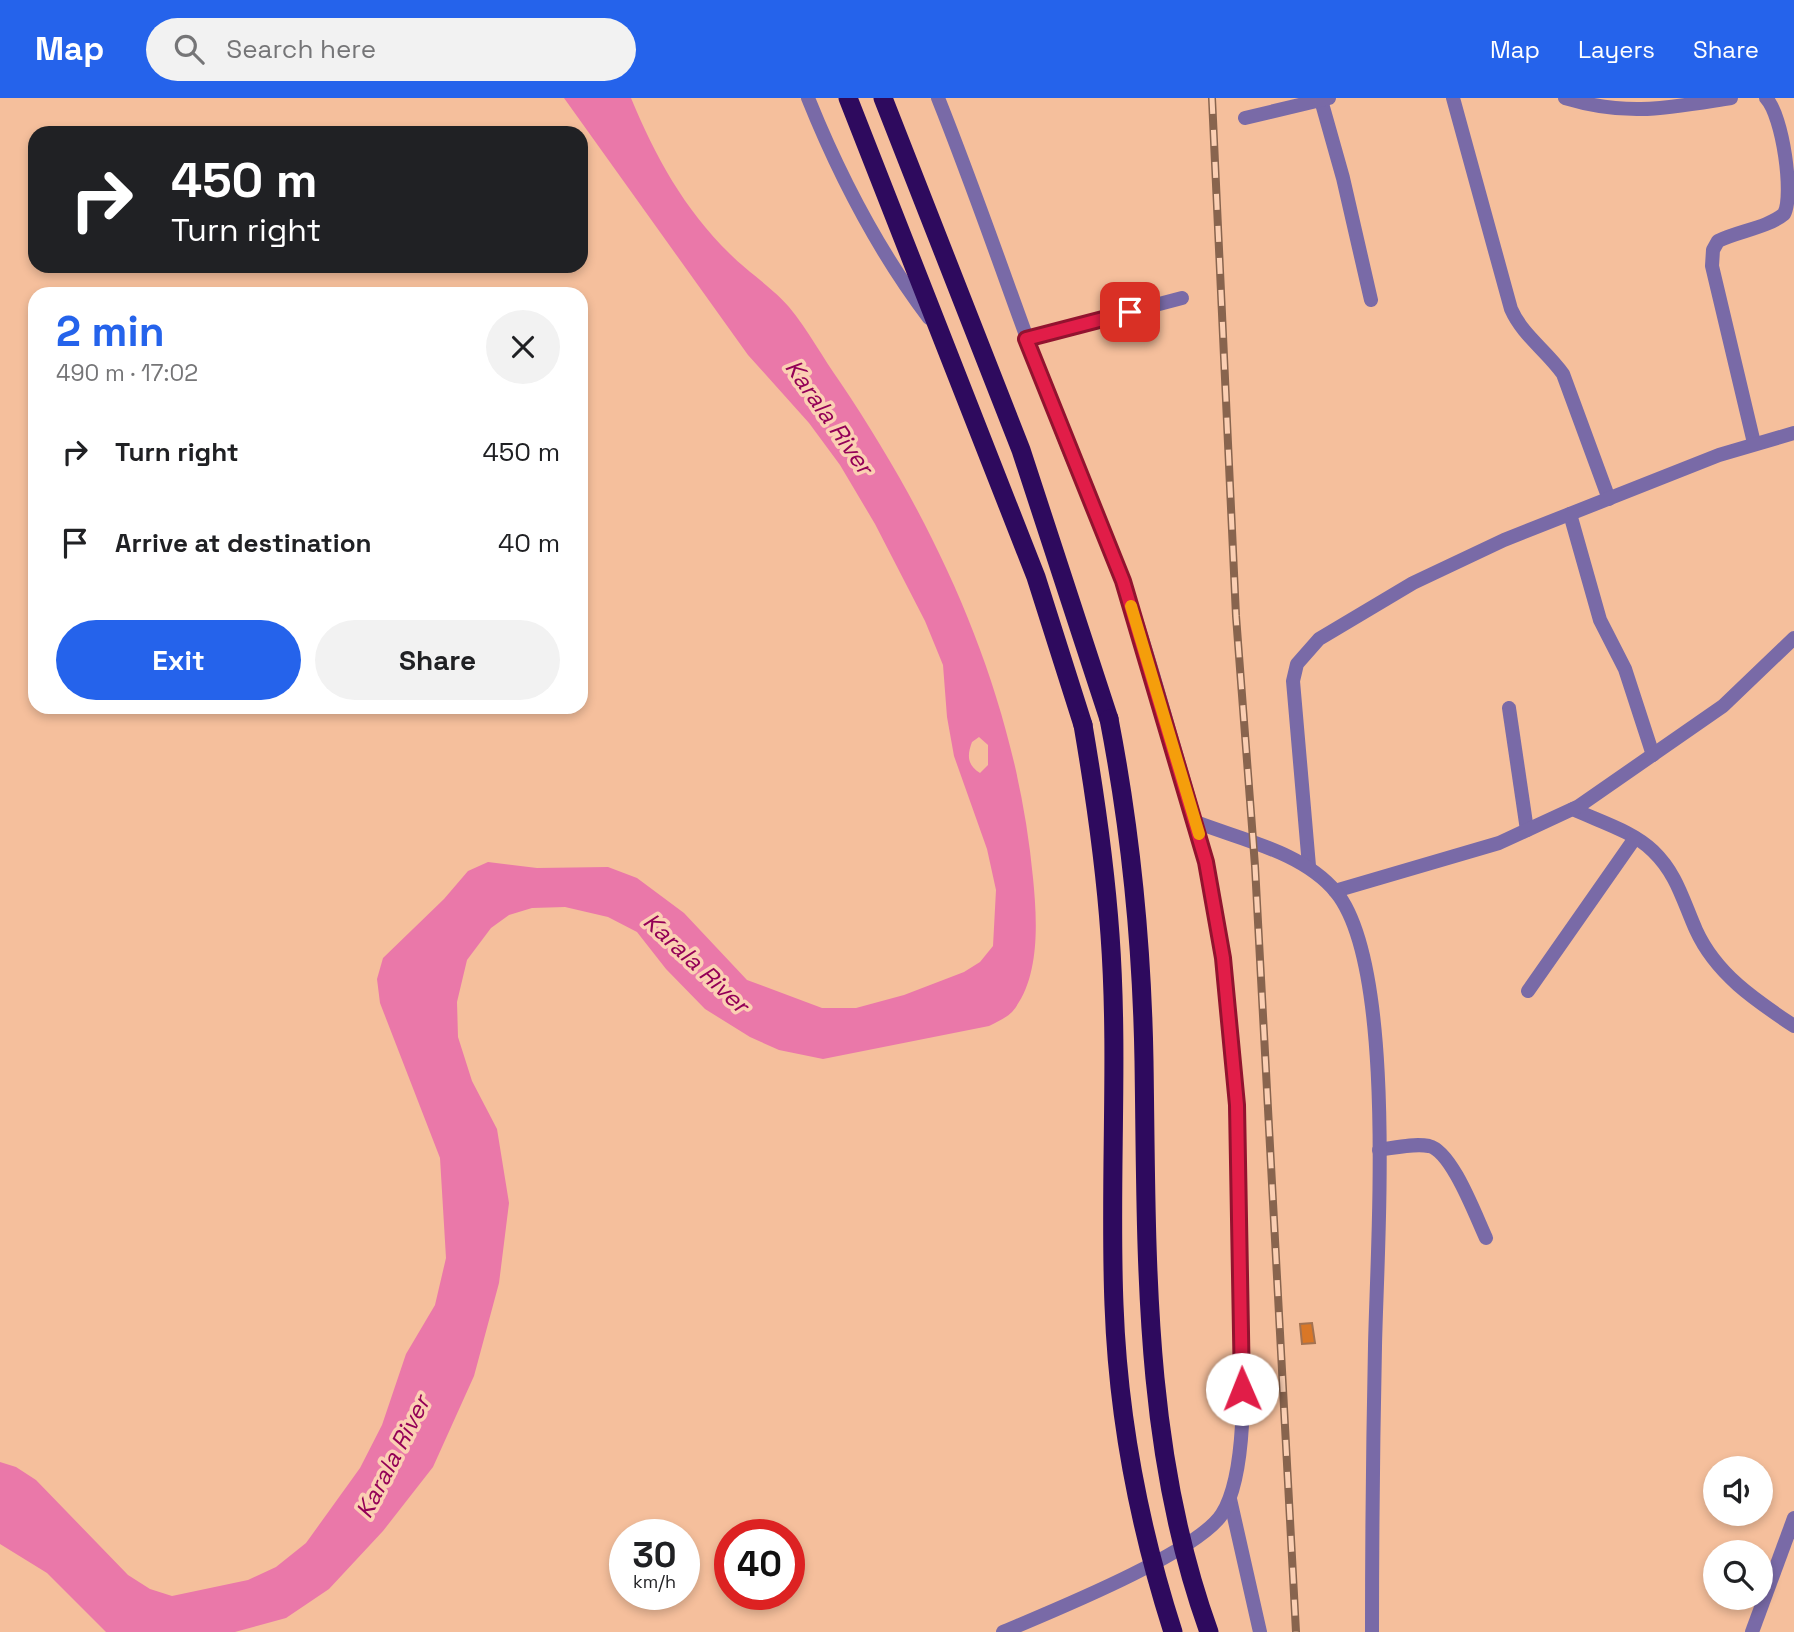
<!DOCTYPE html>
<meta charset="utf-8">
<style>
body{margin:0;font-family:"Space Grotesk",sans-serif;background:#f2f2f2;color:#202124;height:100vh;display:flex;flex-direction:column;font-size:26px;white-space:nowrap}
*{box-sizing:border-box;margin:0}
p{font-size:23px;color:#757577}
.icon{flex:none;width:38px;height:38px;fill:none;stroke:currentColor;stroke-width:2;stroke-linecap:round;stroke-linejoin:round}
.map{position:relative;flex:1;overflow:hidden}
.side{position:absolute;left:28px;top:189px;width:560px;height:427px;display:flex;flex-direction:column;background:#fff;border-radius:21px;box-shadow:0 4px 10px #0003}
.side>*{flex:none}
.guide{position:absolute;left:28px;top:28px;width:560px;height:147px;border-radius:21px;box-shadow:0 4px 10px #0003;background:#202124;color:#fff;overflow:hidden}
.controls{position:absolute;left:1703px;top:1358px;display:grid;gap:14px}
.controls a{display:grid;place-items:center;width:70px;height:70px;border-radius:50%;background:#fff;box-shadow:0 4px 10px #0003;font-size:35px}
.speed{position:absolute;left:609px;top:1421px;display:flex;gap:14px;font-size:35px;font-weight:700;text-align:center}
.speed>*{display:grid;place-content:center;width:91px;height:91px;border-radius:50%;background:#fff;box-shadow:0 4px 10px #0003;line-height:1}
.speed small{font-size:18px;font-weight:400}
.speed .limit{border:10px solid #d22;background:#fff;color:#111}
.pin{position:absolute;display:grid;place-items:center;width:60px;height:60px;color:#fff;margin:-30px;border-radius:14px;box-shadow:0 4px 10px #0006}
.me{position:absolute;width:77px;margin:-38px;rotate:359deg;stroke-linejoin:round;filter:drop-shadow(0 0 5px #0008)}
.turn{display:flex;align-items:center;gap:24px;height:147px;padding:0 28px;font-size:32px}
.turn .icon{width:91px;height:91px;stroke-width:2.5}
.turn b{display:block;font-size:49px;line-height:60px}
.round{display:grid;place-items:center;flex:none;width:74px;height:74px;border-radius:37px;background:#f2f2f2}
.head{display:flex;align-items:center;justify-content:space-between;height:119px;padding:0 28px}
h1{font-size:42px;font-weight:600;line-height:52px;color:#2563eb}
.primary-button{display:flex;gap:14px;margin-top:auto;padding:14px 28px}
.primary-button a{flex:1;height:80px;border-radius:42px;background:#2563eb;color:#fff;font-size:28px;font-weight:600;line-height:80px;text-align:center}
.primary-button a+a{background:#f2f2f2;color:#202124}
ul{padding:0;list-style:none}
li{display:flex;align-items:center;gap:21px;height:91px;padding:0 28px}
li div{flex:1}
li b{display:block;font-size:26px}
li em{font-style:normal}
header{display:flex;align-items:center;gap:42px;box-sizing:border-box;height:98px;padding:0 35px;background:#2563eb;color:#fff}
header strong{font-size:33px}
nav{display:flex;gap:38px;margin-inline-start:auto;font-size:24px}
.search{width:490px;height:63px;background:#f2f2f2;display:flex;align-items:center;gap:18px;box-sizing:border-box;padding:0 24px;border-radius:38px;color:#757577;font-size:26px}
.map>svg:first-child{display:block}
.water{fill:#ea78a9;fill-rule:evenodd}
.building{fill:#d97727;stroke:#a37251;stroke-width:2}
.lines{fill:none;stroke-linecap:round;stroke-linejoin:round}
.minor{stroke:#796aa7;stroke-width:14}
.tertiary{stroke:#796aa7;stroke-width:14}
.trunk{stroke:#2e0a5e;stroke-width:19}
.rail-casing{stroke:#88644e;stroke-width:8}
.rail{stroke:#fbcfb3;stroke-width:5;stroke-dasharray:16;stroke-linecap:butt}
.trunk-bridge{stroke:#2e0a5e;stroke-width:19}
.route-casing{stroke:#92132f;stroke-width:18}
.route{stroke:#e11d48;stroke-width:12}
.slow{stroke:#f59e0b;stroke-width:12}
.labels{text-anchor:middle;stroke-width:7;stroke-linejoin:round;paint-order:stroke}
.water-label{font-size:24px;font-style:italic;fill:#940057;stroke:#fbcfb3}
</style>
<header>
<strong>Map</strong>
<div class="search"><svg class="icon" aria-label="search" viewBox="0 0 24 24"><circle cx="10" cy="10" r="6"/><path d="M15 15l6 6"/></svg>Search here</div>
<nav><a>Map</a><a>Layers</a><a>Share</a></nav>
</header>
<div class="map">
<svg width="1794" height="1534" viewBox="0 0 1794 1534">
<rect width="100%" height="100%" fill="#f5bf9c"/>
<path class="water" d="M564 0H631C655 58 684 111 730 156 747 173 775 192 789 209 808 232 823 260 840 284 941 434 1016 599 1033 780 1037 821 1041 880 1012 914 1006 920 997 924 989 928L823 961 779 952 750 939 705 911 666 871 637 834 608 819 565 809 532 810 509 817 491 830 467 862 457 904 458 939 472 983 497 1031 509 1105 499 1185 474 1278 433 1369 383 1433 329 1491 286 1520 235 1534H106L47 1475 0 1446V1364L16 1369 36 1382 128 1477 150 1491 172 1498 248 1482 276 1469 306 1445 360 1370 382 1327 406 1256 435 1207 446 1160 440 1060 380 905 377 881 383 860 444 801 468 773 488 764 537 770 608 769 637 780 684 815 747 882 822 910H856L904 897 964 874 980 864 993 848 996 792 987 751 954 658 947 619 943 567 925 523 875 426 840 367 809 325 748 257ZM979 639 988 647V667L980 675C967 667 967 657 972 644Z"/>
<path class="building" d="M1312 1225 1315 1245 1302 1246 1300 1226Z"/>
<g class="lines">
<g class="minor">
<path d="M1453 0 1511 211C1523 238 1546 252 1563 276L1609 401"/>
<path d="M1565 0C1628 19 1667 10 1731 0"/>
<path d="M1321 2 1343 80 1371 202"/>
<path d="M1245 20 1329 0"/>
<path d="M1026 241 1182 200"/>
<path d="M1754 345 1712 168 1713 152 1718 143C1738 133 1767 130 1784 116 1794 98 1783 18 1766 0"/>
<path d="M1570 416 1600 522 1625 571 1653 657"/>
<path d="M1509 610 1527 732"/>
<path d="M1573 711C1598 723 1633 733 1653 753 1677 776 1683 803 1696 832 1716 876 1755 902 1794 928"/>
<path d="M1309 768 1293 583 1297 566 1319 541 1413 485 1504 442 1719 357 1794 335"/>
<path d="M1335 793 1499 745 1579 708 1723 608 1794 540"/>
<path d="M1528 893 1635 740"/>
<path d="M1379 1052C1394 1050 1413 1045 1429 1048 1452 1053 1476 1119 1486 1140"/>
<path d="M1230 1401 1260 1534"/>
</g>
<g class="tertiary">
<path d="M808 0C839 77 879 154 929 220"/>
<path d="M938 0C982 110 1019 222 1061 332 1080 383 1105 433 1123 484 1141 532 1155 583 1169 632 1186 690 1204 748 1215 808 1237 936 1238 1065 1241 1195 1242 1251 1251 1370 1222 1416 1197 1455 1050 1514 1003 1534"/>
<path d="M1196 724C1242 742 1303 754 1336 794 1397 869 1377 1147 1375 1248 1373 1343 1372 1439 1372 1534"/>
<path d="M1752 1534 1794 1420"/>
</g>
<g class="trunk">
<path d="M848 0 1036 479 1083 627"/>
<path d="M883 0 1021 352 1109 621"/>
</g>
<g class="rail-casing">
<path id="rail" d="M1212 0 1236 518 1255 768 1296 1534"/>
</g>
<use href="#rail" class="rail"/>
<g class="trunk-bridge">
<path d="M1109 621C1131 734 1142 848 1144 963 1147 1156 1142 1349 1209 1534"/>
<path d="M1083 627C1095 697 1105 766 1110 837 1119 960 1109 1084 1114 1207 1118 1319 1139 1428 1173 1534"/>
</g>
</g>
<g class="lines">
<g class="route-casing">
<path id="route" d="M1130 214 1026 241 1123 483 1206 764 1223 860 1237 1007 1242 1291"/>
</g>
<use href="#route" class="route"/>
<path class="slow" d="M1131 508 1199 736"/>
</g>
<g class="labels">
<g class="water-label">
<text transform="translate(829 319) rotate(55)" y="8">Karala River</text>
<text transform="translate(696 865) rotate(43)" y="8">Karala River</text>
<text transform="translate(393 1359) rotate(-63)" y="8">Karala River</text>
</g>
</g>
</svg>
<div class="controls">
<a><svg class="icon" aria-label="sound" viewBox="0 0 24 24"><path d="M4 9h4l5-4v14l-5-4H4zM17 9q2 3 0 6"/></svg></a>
<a><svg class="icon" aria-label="search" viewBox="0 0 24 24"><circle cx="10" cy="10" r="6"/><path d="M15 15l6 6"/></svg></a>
</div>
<div class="speed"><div>30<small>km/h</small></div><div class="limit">40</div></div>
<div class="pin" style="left:1130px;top:214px;background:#d93025"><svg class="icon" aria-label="arrive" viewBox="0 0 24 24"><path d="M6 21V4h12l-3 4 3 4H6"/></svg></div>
<svg class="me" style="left:1242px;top:1291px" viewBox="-20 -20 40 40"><circle r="19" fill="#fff"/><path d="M0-13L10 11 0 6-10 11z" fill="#e11d48"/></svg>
<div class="guide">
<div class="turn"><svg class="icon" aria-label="right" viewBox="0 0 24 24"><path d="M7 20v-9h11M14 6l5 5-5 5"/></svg><div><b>450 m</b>Turn right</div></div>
</div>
<section class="side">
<div class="head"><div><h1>2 min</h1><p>490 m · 17:02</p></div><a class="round"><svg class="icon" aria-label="close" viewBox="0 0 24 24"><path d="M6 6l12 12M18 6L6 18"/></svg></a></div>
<ul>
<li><svg class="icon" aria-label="right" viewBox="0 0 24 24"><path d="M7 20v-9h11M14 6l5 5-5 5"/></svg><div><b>Turn right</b></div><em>450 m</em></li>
<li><svg class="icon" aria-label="arrive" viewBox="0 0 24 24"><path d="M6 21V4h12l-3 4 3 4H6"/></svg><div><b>Arrive at destination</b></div><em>40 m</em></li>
</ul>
<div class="primary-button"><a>Exit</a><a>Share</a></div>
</section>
</div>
